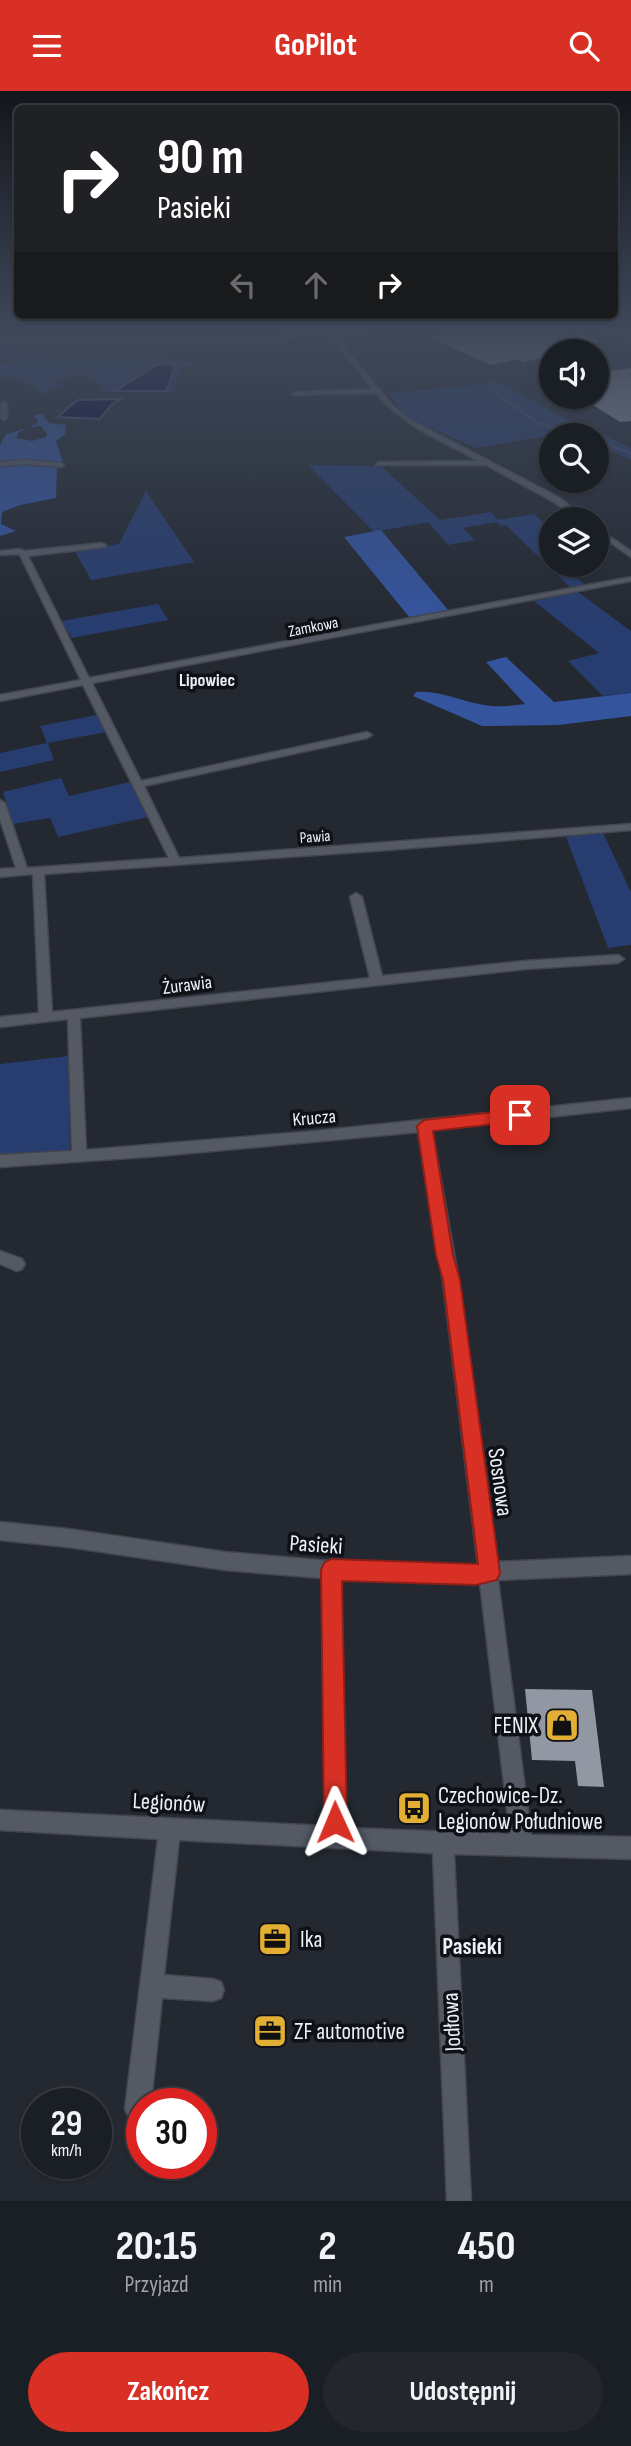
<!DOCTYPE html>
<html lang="pl">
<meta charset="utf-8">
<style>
body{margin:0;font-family:"Sofia Sans Condensed",sans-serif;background:#23272d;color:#f1f3f6;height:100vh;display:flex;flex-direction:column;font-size:26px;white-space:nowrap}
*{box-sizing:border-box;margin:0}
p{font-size:23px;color:#9fa2a7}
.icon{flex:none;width:38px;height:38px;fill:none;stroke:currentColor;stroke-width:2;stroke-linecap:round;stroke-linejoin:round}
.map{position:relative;height:2110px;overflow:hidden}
.details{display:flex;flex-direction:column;background:#1a1e25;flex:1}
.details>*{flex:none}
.banner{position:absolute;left:14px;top:14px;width:604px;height:214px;border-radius:10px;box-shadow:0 2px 5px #0004,0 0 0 2px #383c42;background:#202124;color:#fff;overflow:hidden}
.buttons{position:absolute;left:539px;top:248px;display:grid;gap:14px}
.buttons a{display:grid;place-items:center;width:70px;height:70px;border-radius:50%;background:#1a1e25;box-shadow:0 2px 5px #0004,0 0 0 2px #383c42;font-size:35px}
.speed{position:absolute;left:21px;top:1997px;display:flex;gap:14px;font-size:35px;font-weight:700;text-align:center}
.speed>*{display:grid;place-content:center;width:91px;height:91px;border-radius:50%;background:#1a1e25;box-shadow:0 2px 5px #0004,0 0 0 2px #383c42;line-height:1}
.speed small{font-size:18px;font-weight:400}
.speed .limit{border:10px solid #d22;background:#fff;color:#111}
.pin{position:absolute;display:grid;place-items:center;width:60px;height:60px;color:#fff;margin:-30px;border-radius:14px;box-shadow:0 4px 10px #0006}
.me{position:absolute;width:77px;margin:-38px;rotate:359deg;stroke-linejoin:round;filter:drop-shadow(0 0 5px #0008)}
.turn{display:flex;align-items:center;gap:24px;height:147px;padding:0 28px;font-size:32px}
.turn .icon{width:91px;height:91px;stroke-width:2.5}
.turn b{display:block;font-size:49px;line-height:60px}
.lanes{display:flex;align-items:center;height:66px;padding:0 28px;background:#0003;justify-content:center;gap:35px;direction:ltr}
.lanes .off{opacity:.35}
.eta{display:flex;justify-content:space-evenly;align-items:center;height:119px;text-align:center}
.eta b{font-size:42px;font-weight:700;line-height:49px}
.action{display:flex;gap:14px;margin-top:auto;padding:14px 28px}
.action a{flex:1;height:80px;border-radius:42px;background:#d93025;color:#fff;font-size:28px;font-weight:700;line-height:80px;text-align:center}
.action a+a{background:#23272d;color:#f1f3f6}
header{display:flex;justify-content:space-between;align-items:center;height:91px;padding:0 28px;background:#d93025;color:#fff;font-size:32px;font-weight:700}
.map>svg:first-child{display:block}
.green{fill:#273d6f}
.forest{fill:#34549e}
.water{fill:#000237;stroke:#474971;stroke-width:2}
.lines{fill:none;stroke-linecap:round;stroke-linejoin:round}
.stream{stroke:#474971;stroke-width:2}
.building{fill:#9197a3}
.minor-casing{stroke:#42464e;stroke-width:3}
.major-casing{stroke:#42464e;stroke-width:2}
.minor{fill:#545964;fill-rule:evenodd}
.major{fill:#5f79b5;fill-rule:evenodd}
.route{fill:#d93025;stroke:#8d1f18;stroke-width:2}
.labels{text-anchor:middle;stroke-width:7;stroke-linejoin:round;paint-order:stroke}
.far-street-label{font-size:16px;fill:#edf0f7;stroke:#0e1115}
.far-neighbourhood-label{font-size:18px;font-weight:bold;fill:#edf0f7;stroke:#0e1115}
.street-label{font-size:19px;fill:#edf0f7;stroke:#0e1115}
.near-street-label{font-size:23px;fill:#edf0f7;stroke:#0e1115}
.near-poi-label{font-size:23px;fill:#edf0f7;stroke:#0e1115;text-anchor:start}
.near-neighbourhood-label{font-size:24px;font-weight:bold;fill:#edf0f7;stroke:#0e1115}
</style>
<header><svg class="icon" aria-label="menu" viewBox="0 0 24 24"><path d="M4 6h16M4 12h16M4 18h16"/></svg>GoPilot<svg class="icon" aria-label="search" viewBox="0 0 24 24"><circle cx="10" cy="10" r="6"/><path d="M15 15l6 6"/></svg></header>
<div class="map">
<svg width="631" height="2110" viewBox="0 0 631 2110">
<rect width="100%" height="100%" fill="#232831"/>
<g class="green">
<path d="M8 252C28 274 118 265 148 265 166 266 185 270 202 274L182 275 173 302 166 300 170 294 172 273 156 274 153 278 118 298V302L100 299 104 296 82 283 57 291 64 296 53 298 44 304C33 293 16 286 0 286V274L17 270 0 261V253Z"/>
<path d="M495 288 590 342 597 341 631 357V369L597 353V345L559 343 476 357 417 331 403 322 389 302 485 293Z"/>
<path d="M308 374 381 375 440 429 491 421 498 429 534 423 551 439V474H563L585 494 570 496 506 434 501 435 497 431 463 437 475 449 448 454 428 431 374 441Z"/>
<path d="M146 400 194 471 91 489 75 460 119 453Z"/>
<path d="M578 501 631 540V602L603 605 568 570 599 562 534 510Z"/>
<path d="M158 513 168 529 72 547 61 530Z"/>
<path d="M97 624 106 641 48 652 54 669 0 681V662L47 652 40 635Z"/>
<path d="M61 687 69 705 130 691 148 726 58 746 50 727 13 733 3 701Z"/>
<path d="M603 742 631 801V854L608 857 566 746Z"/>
<path d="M68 965 70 1059 0 1063V973Z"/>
</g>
<g class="forest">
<path d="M42 323 49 332 66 334 65 343 56 350 63 372 29 369 0 371V354L6 343 27 337 18 342 17 347 32 350 46 346 47 343 41 335 30 336 38 331 34 324Z"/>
<path d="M23 372 57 377 56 407 20 414 2 421 1 433 16 440 0 445V375Z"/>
<path d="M381 439 449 520 410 527 344 446Z"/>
<path d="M506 566 554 611 631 602V625L559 634 482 635 413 605 416 601C443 599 466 613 492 615 503 616 515 614 525 613L486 571Z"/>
</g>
<g class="water">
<path d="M172 273 176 275C170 284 171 291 166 300H116L156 274Z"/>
<path d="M121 308 111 314 100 328 58 326 77 309Z"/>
</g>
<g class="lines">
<g class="stream">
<path d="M494 297 496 302 538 332 585 345"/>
<path d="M597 348 631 363"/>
</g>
</g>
<g class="building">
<path d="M470 238H549L567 246 581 243 599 251 542 263 547 265 524 271 518 268 491 274 430 247Z"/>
<path d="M631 277V330L620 331 580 306H597V282Z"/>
<path d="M525 1598 592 1599 604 1696 578 1695 575 1670 532 1669Z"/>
</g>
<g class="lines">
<g class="minor-casing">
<g id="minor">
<path d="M374 238H404L335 245 393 315 409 328 560 407 587 429H578L554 411 486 374H376L378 371 479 370C442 350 403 335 376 302L292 304 294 301 373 298 330 245 227 253 53 250 0 254V250L53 246 227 249Z"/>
<path d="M581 238H593L631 246V250Z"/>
<path d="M4 311 7 313V327L4 329 1 327V313Z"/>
<path d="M25 369 61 372 64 374 61 376 25 373 0 375V371Z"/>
<path d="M597 437 631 460V466L597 442Z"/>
<path d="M102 452 106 454 105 456 28 465 89 587 631 486V490L92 592 141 690 367 641 372 644 367 647 144 695 179 767 631 733V739L387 759 44 783 52 921 370 887 350 806 356 802 362 806 382 885 525 870 618 864 624 868 618 872 525 878 80 927 86 1059 316 1040 631 1007V1017L432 1039 459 1190 495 1471 631 1465V1483L498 1489 531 1744 631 1746V1768L454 1763 471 2110H447L433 1762 179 1749 164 1884 213 1888 221 1891 224 1899 221 1907 213 1910 162 1907 151 2012H142V2031L129 2026 125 2018 158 1748 0 1739V1719L325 1735 322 1487 225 1479 68 1456 0 1449V1431L68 1438 225 1461 331 1470 478 1474 443 1190 418 1041 158 1065 0 1076V1064L72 1060 68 928 0 936V926L39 922 33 783 0 786V778L16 777 0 728V709L5 712 27 777 169 767 83 594 0 610V604L81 589 20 464 17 463 0 464V460L19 458 25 460ZM340 1489 480 1492 510 1743 346 1737Z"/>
<path d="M0 1160 22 1168 25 1173 22 1178 17 1180 0 1173Z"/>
</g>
</g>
<g class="major-casing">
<path id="major" d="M607 238 631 240V244L610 240Z"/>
</g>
<use href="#minor" class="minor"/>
<use href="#major" class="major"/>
</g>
<linearGradient id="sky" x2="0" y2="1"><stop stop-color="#13161b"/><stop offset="0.45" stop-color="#3f485a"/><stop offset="1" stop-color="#3f485a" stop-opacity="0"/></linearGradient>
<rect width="631" height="534" fill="url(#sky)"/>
<path class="route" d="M520 1018 528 1024 520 1030 433 1040 453 1164 460 1189 500 1482 497 1489 476 1494 342 1490 347 1731 344 1739 335 1743 327 1739 324 1731 321 1479 324 1472 331 1468 478 1473 443 1189 436 1164 417 1035 424 1029Z"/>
<defs>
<g id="shop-square" transform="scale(1.75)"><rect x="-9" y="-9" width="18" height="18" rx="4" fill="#e2af34" stroke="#0e1115"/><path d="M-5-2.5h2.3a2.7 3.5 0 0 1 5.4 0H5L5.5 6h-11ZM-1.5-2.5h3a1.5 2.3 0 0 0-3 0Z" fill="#111"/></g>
<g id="bus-square" transform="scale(1.75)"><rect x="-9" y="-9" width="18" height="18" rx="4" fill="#e2af34" stroke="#0e1115"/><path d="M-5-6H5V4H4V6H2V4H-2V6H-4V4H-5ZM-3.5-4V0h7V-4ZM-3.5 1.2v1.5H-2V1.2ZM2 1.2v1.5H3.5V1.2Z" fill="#111"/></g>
<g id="office-square" transform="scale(1.75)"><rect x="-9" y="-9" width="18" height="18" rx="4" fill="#e2af34" stroke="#0e1115"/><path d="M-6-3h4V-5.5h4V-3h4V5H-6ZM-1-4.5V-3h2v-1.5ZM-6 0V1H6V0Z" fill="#111"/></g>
</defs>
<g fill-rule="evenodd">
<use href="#shop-square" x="562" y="1634"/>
<use href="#bus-square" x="414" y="1717"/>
<use href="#office-square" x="275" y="1848"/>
<use href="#office-square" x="270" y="1940"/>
</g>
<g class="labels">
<g class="far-street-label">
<text transform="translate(313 535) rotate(-11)" y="6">Zamkowa</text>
<text transform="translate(315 745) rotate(-4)" y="6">Pawia</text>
</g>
<g class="far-neighbourhood-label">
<text x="207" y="595">Lipowiec</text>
</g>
<g class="street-label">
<text transform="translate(187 893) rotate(-7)" y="7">Żurawia</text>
<text transform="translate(314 1026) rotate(-5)" y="7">Krucza</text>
</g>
<g class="near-street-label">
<text transform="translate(501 1391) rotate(82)" y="8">Sosnowa</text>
<text transform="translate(316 1453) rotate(4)" y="8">Pasieki</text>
<text transform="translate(169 1711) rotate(3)" y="8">Legionów</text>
<text transform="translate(451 1931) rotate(-93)" y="8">Jodłowa</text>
</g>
<g class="near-poi-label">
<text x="538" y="1642" text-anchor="end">FENIX</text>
<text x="438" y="1712">Czechowice-Dz.<tspan x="438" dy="26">Legionów Południowe</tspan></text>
<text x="300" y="1856">Ika</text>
<text x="294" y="1948">ZF automotive</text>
</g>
<g class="near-neighbourhood-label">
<text x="472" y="1863">Pasieki</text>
</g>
</g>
</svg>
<div class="buttons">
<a><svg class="icon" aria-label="sound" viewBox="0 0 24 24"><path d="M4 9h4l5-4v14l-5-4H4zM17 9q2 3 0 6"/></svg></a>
<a><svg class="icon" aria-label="search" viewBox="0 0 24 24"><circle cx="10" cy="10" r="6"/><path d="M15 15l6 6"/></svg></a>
<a><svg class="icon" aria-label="layers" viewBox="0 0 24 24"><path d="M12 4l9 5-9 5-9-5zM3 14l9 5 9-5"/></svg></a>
</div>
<div class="speed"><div>29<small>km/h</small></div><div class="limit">30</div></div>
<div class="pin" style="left:520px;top:1024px;background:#d93025"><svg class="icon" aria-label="arrive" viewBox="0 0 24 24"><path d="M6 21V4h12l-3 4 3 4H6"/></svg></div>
<svg class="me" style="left:335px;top:1731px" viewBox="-20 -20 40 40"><path d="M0-17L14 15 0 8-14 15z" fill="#d93025" stroke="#fff" stroke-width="4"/></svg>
<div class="banner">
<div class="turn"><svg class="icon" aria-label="right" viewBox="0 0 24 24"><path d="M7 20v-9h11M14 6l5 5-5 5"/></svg><div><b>90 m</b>Pasieki</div></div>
<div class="lanes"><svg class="icon off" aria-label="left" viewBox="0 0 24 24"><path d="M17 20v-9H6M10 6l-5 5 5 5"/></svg><svg class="icon off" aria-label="ahead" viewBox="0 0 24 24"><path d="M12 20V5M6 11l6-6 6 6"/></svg><svg class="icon" aria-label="right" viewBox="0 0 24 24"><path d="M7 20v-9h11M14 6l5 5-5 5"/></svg></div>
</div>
</div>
<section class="details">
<div class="eta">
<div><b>20:15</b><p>Przyjazd</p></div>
<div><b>2</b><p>min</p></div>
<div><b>450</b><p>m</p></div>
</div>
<div class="action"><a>Zakończ</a><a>Udostępnij</a></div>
</section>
